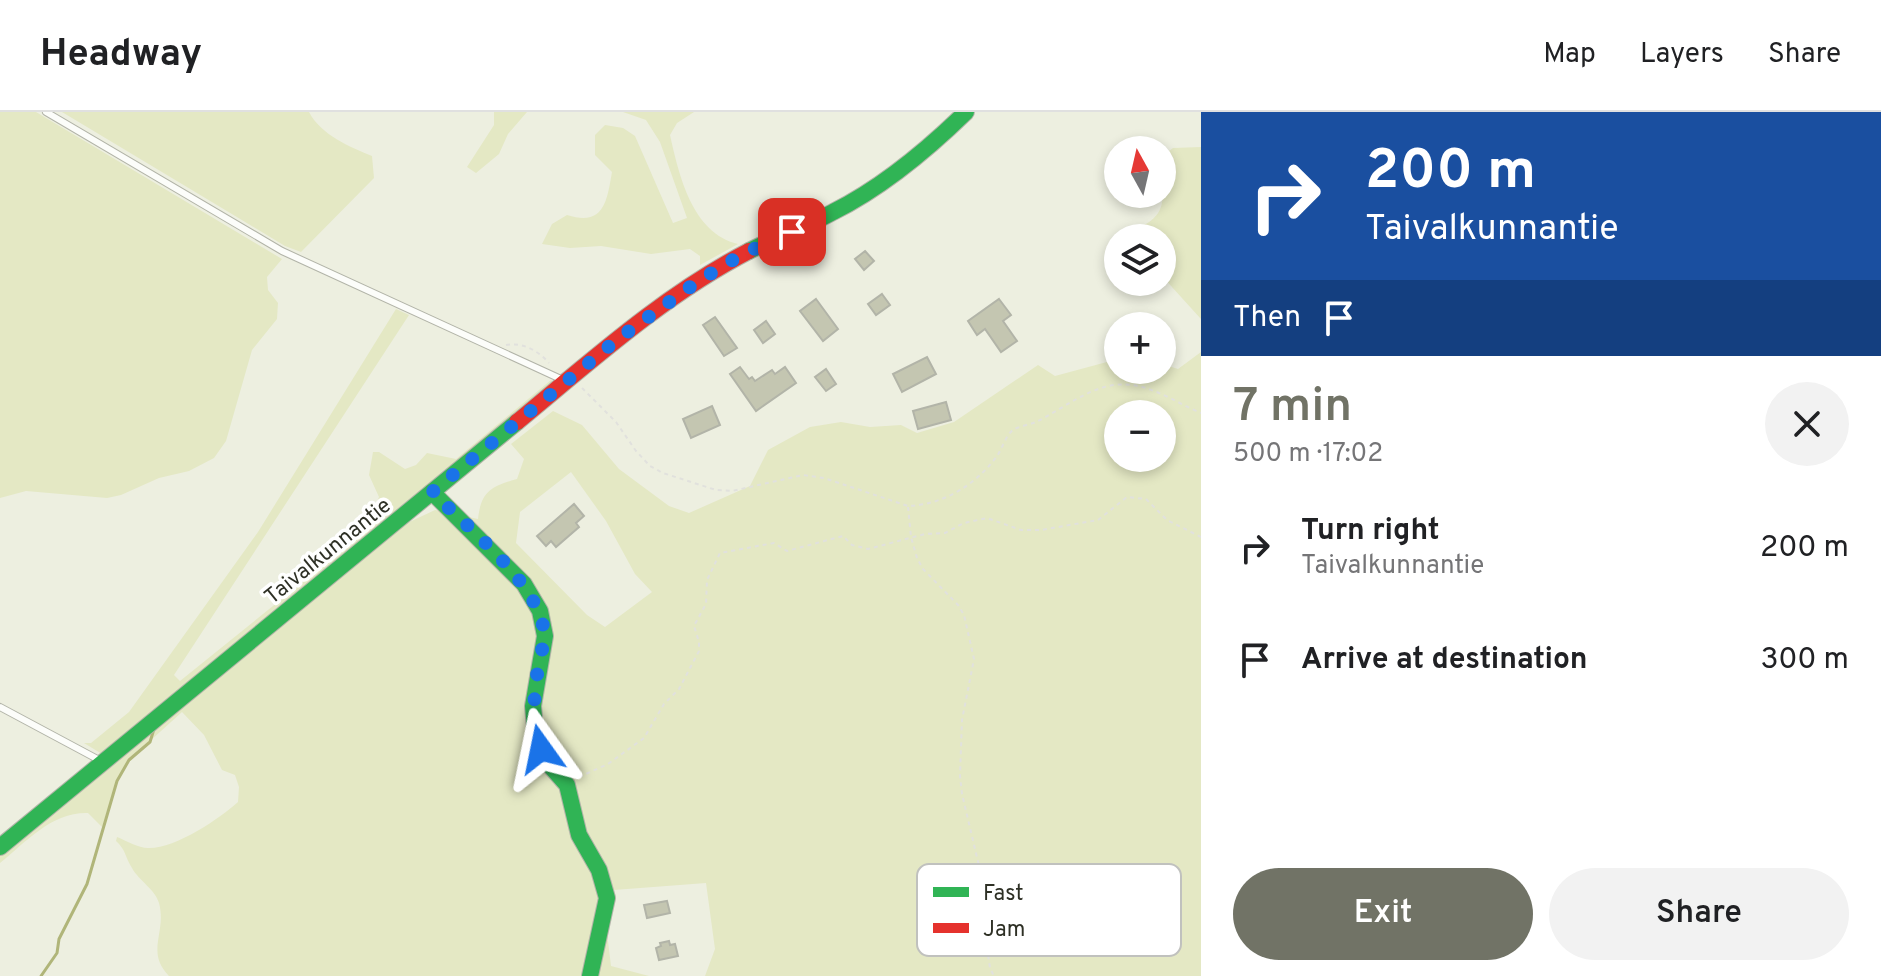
<!DOCTYPE html>
<meta charset="utf-8">
<style>
body{margin:0;font-family:Overpass,sans-serif;background:#f2f2f2;color:#202124;height:100vh;display:flex;flex-direction:column;font-size:30px;white-space:nowrap}
*{box-sizing:border-box;margin:0}
p{font-size:26px;color:#757577}
.icon{flex:none;width:44px;height:44px;fill:none;stroke:currentColor;stroke-width:2;stroke-linecap:round;stroke-linejoin:round}
.map{position:relative;flex:1;overflow:hidden}
.drawer{display:flex;flex-direction:column;background:#fff;width:680px}
.drawer>*{flex:none}
.hud{background:#1a4fa0;color:#fff;overflow:hidden}
.needle{width:52px;rotate:352deg}
.tools{position:absolute;left:1104px;top:24px;display:grid;gap:16px}
.tools a{display:grid;place-items:center;width:72px;height:72px;border-radius:50%;background:#fff;box-shadow:0 4px 12px #0003;font-size:40px}
.pin{position:absolute;display:grid;place-items:center;width:68px;height:68px;color:#fff;margin:-34px;border-radius:16px;box-shadow:0 4px 12px #0006}
.me{position:absolute;width:88px;margin:-44px;rotate:348deg;stroke-linejoin:round;filter:drop-shadow(0 0 6px #0008)}
.turn{display:flex;align-items:center;gap:28px;height:168px;padding:0 32px;font-size:36px}
.turn .icon{width:104px;height:104px;stroke-width:2.5}
.turn b{display:block;font-size:56px;line-height:68px}
.then{display:flex;align-items:center;height:76px;padding:0 32px;background:#0003;gap:16px;font-size:30px}
.round{display:grid;place-items:center;flex:none;width:84px;height:84px;border-radius:42px;background:#f2f2f2}
.head{display:flex;align-items:center;justify-content:space-between;height:136px;padding:0 32px}
h1{font-size:48px;font-weight:600;line-height:60px;color:#717366}
.button{display:flex;gap:16px;margin-top:auto;padding:16px 32px}
.button a{flex:1;height:92px;border-radius:48px;background:#717366;color:#fff;font-size:32px;font-weight:600;line-height:92px;text-align:center}
.button a+a{background:#f2f2f2;color:#202124}
ul{padding:0;list-style:none}
li{display:flex;align-items:center;gap:24px;height:112px;padding:0 32px}
li div{flex:1}
li b{display:block;font-size:30px}
li em{font-style:normal}
header{display:flex;align-items:center;gap:48px;box-sizing:border-box;height:112px;padding:0 40px;background:#fff;border-bottom:2px solid #e0e0e0}
header strong{font-size:38px}
nav{display:flex;gap:44px;margin-inline-start:auto;font-size:28px}
main{display:flex;flex:1;min-height:0}
.map>svg:first-child{display:block}
.green{fill:#e4e8c4;fill-rule:evenodd}
.lines{fill:none;stroke-linecap:round;stroke-linejoin:round}
.stream{stroke:#b0b579;stroke-width:3}
.building{fill:#c4c6b1;stroke:#b2b4a8;stroke-width:2}
.lane-casing{stroke:#b2b4a8;stroke-width:8}
.fast-casing{stroke:#b2b4a8;stroke-width:18}
.jam-casing{stroke:#b2b4a8;stroke-width:18}
.path{stroke:#e1e1dd;stroke-width:2;stroke-dasharray:4 4;stroke-linecap:butt}
.lane{stroke:#fcfdfa;stroke-width:6}
.fast{stroke:#30b455;stroke-width:16}
.jam{stroke:#e5322d;stroke-width:16}
.route{stroke:#1a73e8;stroke-width:14;stroke-dasharray:0 25.2}
.labels{text-anchor:middle;stroke-width:7;stroke-linejoin:round;paint-order:stroke}
.street-label{font-size:22px;fill:#2e3025;stroke:#fff}
.key{fill:#fff;stroke:#c0c1be;stroke-width:2}
.key-label{font-size:22px;fill:#2e3025}
</style>
<header>
<strong>Headway</strong>
<nav><a>Map</a><a>Layers</a><a>Share</a></nav>
</header>
<main>
<div class="map">
<svg width="1201" height="864" viewBox="0 0 1201 864">
<rect width="100%" height="100%" fill="#edefe0"/>
<g class="green">
<path d="M0 0H36L282 147 267 165 268 178 278 191 277 207 252 238 226 329 214 346 189 359 159 366 121 383 107 386 26 379 0 386Z"/>
<path d="M62 0H309C321 23 350 35 372 44L374 66 301 140 285 134Z"/>
<path d="M494 0H527L508 22 499 42 476 61 467 55 494 13Z"/>
<path d="M623 0H694L677 11 670 23C679 63 692 121 738 132L700 153V144L690 137 651 142 601 134 570 136 542 132 552 112 567 103C604 115 607 89 612 60L595 43V23L605 13 623 16 635 24 673 111 687 106 660 30 646 8Z"/>
<path d="M1201 35V207L1162 164V126H1128L1123 121C1173 107 1162 88 1162 45L1173 36Z"/>
<path d="M396 197 409 203 174 563 180 569 309 465 334 433 374 397 379 385 369 363 373 340H379L405 357 416 353 427 341 456 347 551 268 555 271 102 642 84 631H91L129 600 258 420Z"/>
<path d="M1201 240V864H705L715 837 706 771 614 778 607 821 611 854 649 864H169C145 839 167 821 159 791 155 777 139 769 132 756 125 745 126 738 116 729L117 725C127 729 138 736 148 736 175 737 219 707 238 690L239 675 235 663 222 658 204 623 182 600 129 648 117 669 102 715 88 701C52 700 27 729 0 751V742L80 680 403 413 435 398 478 407C481 379 492 374 517 367L524 347 511 332 553 299 582 313 619 357 669 394 689 401 750 374 768 338 810 315 841 310 870 315 901 313 917 321 954 310 1038 253 1055 264 1118 247V258H1162V252L1178 257ZM1118 302H1162V346H1118ZM571 360 606 409 635 462 652 480 605 515 587 503 516 431 520 400Z"/>
</g>
<g class="lines">
<path class="stream" d="M41 864 57 841 59 827 87 772 117 669 129 648 150 630 154 617"/>
</g>
<g class="building">
<path d="M865 139 874 149 864 158 855 147Z"/>
<path d="M882 182 890 193 876 203 868 192Z"/>
<path d="M816 187 838 217 823 229 800 199Z"/>
<path d="M999 187 1011 203 1003 209 1017 229 1001 240 985 217 977 223 968 209Z"/>
<path d="M715 205 737 236 724 244 703 213Z"/>
<path d="M766 209 775 222 763 231 754 218Z"/>
<path d="M927 245 936 262 902 280 893 262Z"/>
<path d="M740 255 749 267 752 265 755 269 772 258 775 262 785 255 796 271 756 299 730 262Z"/>
<path d="M826 257 836 272 826 279 815 265Z"/>
<path d="M946 290 951 308 918 317 913 299Z"/>
<path d="M712 294 720 313 691 326 683 307Z"/>
<path d="M574 392 584 404 576 411 579 415 556 435 551 429 546 434 537 424Z"/>
<path d="M667 789 670 801 647 806 644 793Z"/>
<path d="M669 829 670 833 675 832 678 844 659 848 656 836 661 834 660 831Z"/>
</g>
<g class="lines">
<g class="lane-casing">
<g id="lane">
<path d="M46 0 282 139 563 268"/>
<path d="M0 595 101 649"/>
</g>
</g>
<g class="fast-casing">
<g id="fast">
<path d="M749 139C777 125 806 115 833 100 883 75 926 39 966 0"/>
<path d="M432 380 524 472 540 499 545 524 533 594 535 617 541 637 552 656 567 673 579 723 599 758 607 786 590 864"/>
<path d="M0 735 517 310"/>
</g>
</g>
<g class="jam-casing">
<path id="jam" d="M517 310C591 249 664 183 749 139"/>
</g>
<g class="path">
<path d="M506 233C524 230 538 239 549 251"/>
<path d="M582 276 616 310 636 339 650 354 663 361 716 378 732 379 803 363 824 366 908 394C943 393 977 372 997 344 1002 337 1006 323 1013 318 1019 314 1029 313 1036 310 1067 295 1096 268 1132 273 1156 276 1179 292 1201 301"/>
<path d="M908 395 911 425 917 446 923 457 958 493 964 503 974 547 962 608 960 664 962 682 984 775 985 823 990 856 994 864"/>
<path d="M579 665 608 652 644 626 664 592 679 577 699 539V530L694 514 706 492 707 468 720 441 774 431 787 439 843 424 852 433 868 437 925 422 945 421 964 411 987 406 1021 418H1041L1098 408 1127 385 1146 387 1167 408 1201 425"/>
</g>
<use href="#lane" class="lane"/>
<use href="#fast" class="fast"/>
<use href="#jam" class="jam"/>
</g>
<g class="lines">
<path class="route" d="M541 637C532 608 533 582 539 552 540 542 545 532 544 522 542 474 465 413 432 380L618 227 697 170 741 143 792 120"/>
</g>
<g class="labels">
<g class="street-label">
<text transform="translate(327 438) rotate(-39)" y="8">Taivalkunnantie</text>
</g>
</g>
<rect x="917" y="752" width="264" height="92" rx="12" class="key"/>
<rect x="933" y="775" width="36" height="10" fill="#30b455"/>
<rect x="933" y="811" width="36" height="10" fill="#e5322d"/>
<g class="key-label">
<text x="983" y="788">Fast</text>
<text x="983" y="824">Jam</text>
</g>
</svg>
<div class="tools">
<a><svg class="needle" viewBox="-14 -14 28 28"><path d="M0-13l5 13h-10z" fill="#e53935"/><path d="M0 13l5-13h-10z" fill="#757577"/></svg></a>
<a><svg class="icon" aria-label="layers" viewBox="0 0 24 24"><path d="M12 4l9 5-9 5-9-5zM3 14l9 5 9-5"/></svg></a>
<a>+</a>
<a>−</a>
</div>
<div class="pin" style="left:792px;top:120px;background:#d93025"><svg class="icon" aria-label="arrive" viewBox="0 0 24 24"><path d="M6 21V4h12l-3 4 3 4H6"/></svg></div>
<svg class="me" style="left:541px;top:637px" viewBox="-20 -20 40 40"><path d="M0-17L14 15 0 8-14 15z" fill="#1a73e8" stroke="#fff" stroke-width="4"/></svg>
</div>
<section class="drawer">
<div class="hud">
<div class="turn"><svg class="icon" aria-label="right" viewBox="0 0 24 24"><path d="M7 20v-9h11M14 6l5 5-5 5"/></svg><div><b>200 m</b>Taivalkunnantie</div></div>
<div class="then">Then<svg class="icon" aria-label="arrive" viewBox="0 0 24 24"><path d="M6 21V4h12l-3 4 3 4H6"/></svg></div>
</div>
<div class="head"><div><h1>7 min</h1><p>500 m · 17:02</p></div><a class="round"><svg class="icon" aria-label="close" viewBox="0 0 24 24"><path d="M6 6l12 12M18 6L6 18"/></svg></a></div>
<ul>
<li><svg class="icon" aria-label="right" viewBox="0 0 24 24"><path d="M7 20v-9h11M14 6l5 5-5 5"/></svg><div><b>Turn right</b><p>Taivalkunnantie</p></div><em>200 m</em></li>
<li><svg class="icon" aria-label="arrive" viewBox="0 0 24 24"><path d="M6 21V4h12l-3 4 3 4H6"/></svg><div><b>Arrive at destination</b></div><em>300 m</em></li>
</ul>
<div class="button"><a>Exit</a><a>Share</a></div>
</section>
</main>
